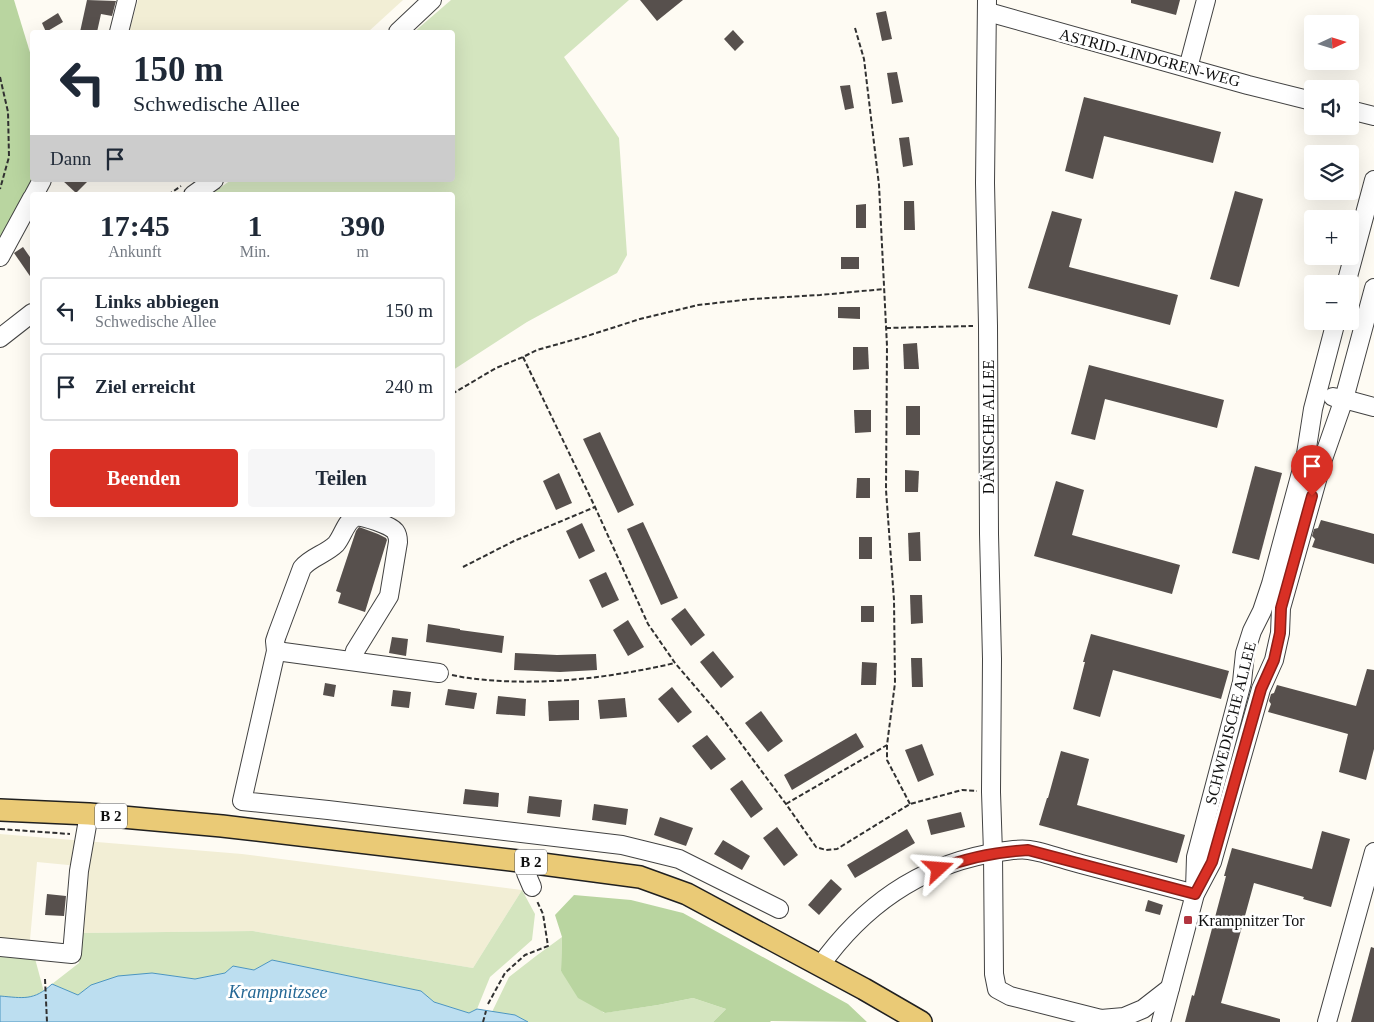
<!DOCTYPE html>
<html lang="de">
<meta charset="utf-8">
<style>
body{margin:0;font-family:"Times New Roman",serif;background:#f6f6f7;color:#1f2937;height:100vh;display:flex;flex-direction:column;font-size:19px;white-space:nowrap}
*{box-sizing:border-box;margin:0}
p{font-size:16px;color:#747a83}
.icon{flex:none;width:28px;height:28px;fill:none;stroke:currentColor;stroke-width:2;stroke-linecap:round;stroke-linejoin:round}
.map{position:relative;flex:1;overflow:hidden}
.panel{position:absolute;left:30px;top:192px;width:425px;height:325px;display:flex;flex-direction:column;background:#fff;border-radius:5px;box-shadow:0 5px 20px #0002}
.panel>*{flex:none}
.hud{position:absolute;left:30px;top:30px;width:425px;height:152px;border-radius:5px;box-shadow:0 5px 20px #0002;background:#fff;color:#1f2937;overflow:hidden}
.needle{width:32px;rotate:86deg}
.fabs{position:absolute;left:1304px;top:15px;display:grid;gap:10px}
.fabs a{display:grid;place-items:center;width:55px;height:55px;border-radius:5px;background:#fff;box-shadow:0 5px 20px #0002;font-size:25px}
.pin{position:absolute;display:grid;place-items:center;width:42px;height:42px;color:#fff;margin:-51px -21px;border-radius:50% 50% 50% 0;rotate:-45deg;box-shadow:0 0 5px #0007}
.pin .icon{rotate:45deg}
.me{position:absolute;width:55px;margin:-28px;rotate:71deg;stroke-linejoin:round;filter:drop-shadow(0 0 4px #0008)}
.turn{display:flex;align-items:center;gap:18px;height:105px;padding:0 20px;font-size:22px}
.turn .icon{width:65px;height:65px;stroke-width:2.5}
.turn b{display:block;font-size:35px;line-height:42px}
.then{display:flex;align-items:center;height:48px;padding:0 20px;background:#0003;gap:10px;font-size:19px}
.eta{display:flex;justify-content:space-evenly;align-items:center;height:85px;text-align:center}
.eta b{font-size:30px;font-weight:700;line-height:35px}
.primary-button{display:flex;gap:10px;margin-top:auto;padding:10px 20px}
.primary-button a{flex:1;height:58px;border-radius:5px;background:#d93025;color:#fff;font-size:20px;font-weight:700;line-height:58px;text-align:center}
.primary-button a+a{background:#f6f6f7;color:#1f2937}
ul{padding:0;list-style:none}
li{display:flex;align-items:center;gap:15px;height:68px;margin:0 10px 8px;padding:0 10px;border:2px solid #e0e1e3;border-radius:5px}
li div{flex:1}
li b{display:block;font-size:19px}
li em{font-style:normal}
.map>svg:first-child{display:block}
.farmland{fill:#f2eed5}
.green{fill:#d4e5bf}
.forest{fill:#b9d5a0}
.water{fill:#bcdef0;stroke:#4b95c0}
.building{fill:#57504d}
.lines{fill:none;stroke-linecap:round;stroke-linejoin:round}
.minor-casing{stroke:#424242;stroke-width:20}
.major-casing{stroke:#202020;stroke-width:24}
.path{stroke:#313131;stroke-width:2;stroke-dasharray:5 2.5;stroke-linecap:butt}
.minor{stroke:#fff;stroke-width:18}
.major{stroke:#eaca76;stroke-width:21}
.route-casing{stroke:#8d1f18;stroke-width:12}
.route{stroke:#d93025;stroke-width:9}
.poi-dot{fill:#b2353f;stroke:#fff;stroke-width:2}
.labels{text-anchor:middle;stroke-width:5;stroke-linejoin:round;paint-order:stroke}
.shield{fill:#fff;stroke:#575757;stroke-width:1}
.shield-label{font-size:15px;font-weight:bold;fill:#0f0f0f}
.street-label{font-size:16px;fill:#0f0f0f;stroke:#fff}
.poi-label{font-size:16px;fill:#0f0f0f;stroke:#fff;text-anchor:start}
.water-label{font-size:18px;font-style:italic;fill:#256895;stroke:#fff}
</style>
<div class="map">
<svg width="1374" height="1022" viewBox="0 0 1374 1022">
<rect width="100%" height="100%" fill="#fefbf3"/>
<g class="farmland">
<path d="M138 0H403L368 32H129Z"/>
<path d="M0 834 242 854 522 890 473 968 253 931 82 933 89 867 37 862 30 940 0 938Z"/>
</g>
<g class="green">
<path d="M451 0H629L564 57 619 138 627 255 617 273 527 322 453 370 452 195H210L231 180H452V32H414Z"/>
<path d="M522 890 535 914 532 940 490 977 477 1009 469 1013 434 1002 421 991 272 960 254 970 233 966 225 973 195 979 152 973 91 985 78 995 52 984 79 963 82 933 253 931 473 968Z"/>
<path d="M562 937 561 971 604 1013 658 1005 693 998 726 1009 713 1022H528L515 1015 492 1012 509 977 536 956Z"/>
<path d="M0 938 30 940 44 992 25 999 0 996Z"/>
</g>
<g class="forest">
<path d="M0 0H14L32 59V180L0 245Z"/>
<path d="M574 895 631 900 683 913 848 1004 867 1022 771 1021 770 1022H713L726 1009 693 998 658 1005 605 1013 578 998 561 971 562 937 555 915Z"/>
</g>
<path class="water" d="M272 960 421 991 434 1002 469 1013 477 1009 515 1015 528 1022H0V996C23 998 34 1001 52 984L78 995 91 985 118 976 152 973 195 979 225 973 233 966 254 970Z"/>
<g class="building">
<path d="M87 0 116 1 112 16 101 14 97 32H80Z"/>
<path d="M640 0H683L657 21Z"/>
<path d="M1131 0H1180L1176 15 1131 3Z"/>
<path d="M886 11 892 39 882 41 876 13Z"/>
<path d="M58 13 63 22 46 32 42 23Z"/>
<path d="M733 30 744 42 735 51 724 39Z"/>
<path d="M897 72 903 102 892 104 887 73Z"/>
<path d="M850 85 854 108 845 110 840 86Z"/>
<path d="M1084 97 1221 132 1213 163 1104 136 1093 179 1065 171Z"/>
<path d="M909 137 913 165 903 167 899 138Z"/>
<path d="M62 180H89L76 193Z"/>
<path d="M1235 191 1263 199 1239 287 1210 279Z"/>
<path d="M904 201H914L915 230H904Z"/>
<path d="M866 204V228H856V205Z"/>
<path d="M1052 211 1082 219 1069 267 1178 295 1170 325 1028 288Z"/>
<path d="M23 247 32 260V279L14 253Z"/>
<rect x="841" y="257" width="18" height="12"/>
<path d="M838 307H860V319L838 318Z"/>
<path d="M917 343 919 369H904L903 344Z"/>
<path d="M853 347H868L869 369 853 370Z"/>
<path d="M1089 365 1224 400 1217 428 1105 399 1095 440 1071 434Z"/>
<rect x="906" y="406" width="14" height="29"/>
<path d="M854 410H871V432L855 433Z"/>
<path d="M600 432 634 505 618 513 583 439Z"/>
<path d="M1255 466 1282 473 1259 560 1232 553Z"/>
<path d="M905 470 919 471 918 492H905Z"/>
<path d="M559 473 572 503 556 510 543 481Z"/>
<path d="M857 478H870V498H856Z"/>
<path d="M1056 481 1084 490 1072 535 1180 565 1172 594 1034 556Z"/>
<path d="M1321 520 1374 534V564L1312 547 1315 539 1312 536 1314 529 1318 528Z"/>
<path d="M643 522 678 598 661 605 627 529Z"/>
<path d="M582 523 595 551 579 559 566 531Z"/>
<path d="M359 527 378 534 386 538 387 540 365 612 338 603 341 593 336 591 356 531Z"/>
<path d="M920 532 921 561H909L908 533Z"/>
<rect x="859" y="537" width="13" height="22"/>
<path d="M606 572 619 600 602 608 589 580Z"/>
<path d="M910 595H922L923 623 911 624Z"/>
<rect x="861" y="606" width="13" height="16"/>
<path d="M685 608 705 635 691 646 671 619Z"/>
<path d="M628 620 644 647 628 656 613 630Z"/>
<path d="M428 624 460 629V630L504 636 502 653 426 642Z"/>
<path d="M1091 634 1229 671 1221 699 1113 670 1100 717 1073 709 1085 662H1083Z"/>
<path d="M392 637 408 639 406 656 389 653Z"/>
<path d="M713 651 734 677 721 688 700 662Z"/>
<path d="M515 653 557 655 596 654 597 670 560 672 514 670Z"/>
<path d="M911 658H922L923 687H912Z"/>
<path d="M862 662 877 663 876 685H861Z"/>
<path d="M1367 669 1374 670V749L1366 780 1339 772 1348 734 1268 712 1271 704 1269 701 1271 694 1274 693 1277 685 1356 706Z"/>
<path d="M325 683 336 685 334 697 323 695Z"/>
<path d="M672 687 692 712 678 723 658 699Z"/>
<path d="M448 689 477 693 474 709 445 705Z"/>
<path d="M393 690 411 692 409 708 391 706Z"/>
<path d="M498 696 526 699 525 716 496 714Z"/>
<path d="M625 698 627 717 600 719 598 700Z"/>
<path d="M579 700V720L549 721 548 701Z"/>
<path d="M761 711 783 741 768 752 745 723Z"/>
<path d="M856 733 864 747 792 790 784 775Z"/>
<path d="M707 735 726 759 711 770 692 746Z"/>
<path d="M922 744 934 775 918 782 905 750Z"/>
<path d="M1061 751 1089 759 1077 805 1185 835 1177 863 1039 825 1047 798H1048Z"/>
<path d="M742 780 763 809 751 818 730 789Z"/>
<path d="M465 789 499 793 498 807 463 804Z"/>
<path d="M529 796 562 800 560 817 527 813Z"/>
<path d="M594 804 628 809 626 825 592 820Z"/>
<path d="M961 812 965 827 931 835 927 820Z"/>
<path d="M660 817 693 828 686 846 654 835Z"/>
<path d="M777 827 798 855 784 866 763 838Z"/>
<path d="M907 829 915 843 855 878 847 865Z"/>
<path d="M1322 831 1350 839 1331 907 1303 899 1304 897 1254 883 1221 1003 1280 1019V1022H1185L1192 995 1194 996 1226 876H1224L1232 848 1312 869Z"/>
<path d="M723 840 750 856 742 870 714 854Z"/>
<path d="M831 879 842 889 819 915 808 905Z"/>
<path d="M47 894 66 896 64 916 45 915Z"/>
<path d="M1148 900 1163 905 1160 915 1145 911Z"/>
<path d="M1371 947 1374 948V1022H1351Z"/>
</g>
<g class="lines">
<g class="minor-casing">
<g id="minor">
<path d="M987 0 985 183 988 326 989 534 992 659 991 792 993 853 994 974 997 989 1010 996 1101 1019 1124 1017 1143 1009 1170 988"/>
<path d="M988 12 1248 85 1312 101"/>
<path d="M119 32 127 0"/>
<path d="M398 32 432 0"/>
<path d="M1188 68 1206 0"/>
<path d="M1350 110 1374 116"/>
<path d="M34 195 42 180"/>
<path d="M193 195 214 180"/>
<path d="M0 257 32 198"/>
<path d="M1346 284 1374 180"/>
<path d="M0 338 32 313"/>
<path d="M1333 397 1344 399 1374 407"/>
<path d="M276 651 439 673"/>
<path d="M352 661 355 651 389 596 398 542C398 539 398 535 395 531 391 526 363 515 356 517 346 520 343 536 336 544 326 554 311 557 302 568L277 635 275 641 276 651 242 801 328 810 622 845 679 859 779 909"/>
<path d="M527 862 526 873 532 887"/>
<path d="M1195 889 1196 857 1242 682 1245 653 1252 631 1262 611 1271 584 1306 454 1313 409 1336 321"/>
<path d="M0 947 72 954 79 871 89 814"/>
<path d="M820 966C862 907 916 868 987 854 1000 852 1016 848 1029 850 1044 852 1065 860 1081 864 1119 874 1157 884 1195 894"/>
<path d="M1161 1022 1195 894 1212 862 1261 689 1274 660 1280 633 1281 608 1323 459 1344 399 1374 288"/>
<path d="M1327 1022 1374 852"/>
</g>
</g>
<g class="major-casing">
<path id="major" d="M0 810 89 814 222 826 527 862 640 877 687 894 864 989 921 1022"/>
</g>
<g class="path">
<path d="M855 28 864 59 879 185 887 346 886 490 894 600 895 683 887 745V760L910 804"/>
<path d="M0 77 8 112 9 157 0 189"/>
<path d="M168 195 181 186"/>
<path d="M886 328 973 326"/>
<path d="M523 357 595 507 648 624 675 663 722 718 786 804 816 847 826 850 837 849 910 804 962 790 977 791"/>
<path d="M452 394 496 368 523 357 537 350 587 336 640 319 698 305 752 299 820 295 884 289"/>
<path d="M463 567 514 541 595 507"/>
<path d="M452 675C469 679 485 680 501 681 560 684 618 676 675 663"/>
<path d="M786 804 887 745"/>
<path d="M0 829 70 834"/>
<path d="M45 979 47 1022"/>
<path d="M488 1004 505 973 525 955 548 946 543 914 537 901"/>
<path d="M483 1022 486 1011"/>
</g>
<use href="#minor" class="minor"/>
<use href="#major" class="major"/>
</g>
<g class="lines">
<g class="route-casing">
<path id="route" d="M939 869C968 857 997 852 1028 850L1195 894 1212 862 1261 689 1274 660 1280 633 1281 608 1312 496"/>
</g>
<use href="#route" class="route"/>
</g>
<rect class="poi-dot" x="1183" y="915" width="10" height="10" rx="2.5"/>
<g class="labels">
<g class="shield">
<rect x="95" y="803.5" width="32" height="25" rx="4"/>
<rect x="515" y="849.5" width="32" height="25" rx="4"/>
</g>
<g class="shield-label">
<text x="111" y="821">B 2</text>
<text x="531" y="867">B 2</text>
</g>
<g class="street-label">
<text transform="translate(1150 57) rotate(15)" y="6">ASTRID-LINDGREN-WEG</text>
<text transform="translate(988 427) rotate(-90)" y="6">DÄNISCHE ALLEE</text>
<text transform="translate(1230 723) rotate(-76)" y="6">SCHWEDISCHE ALLEE</text>
</g>
<g class="poi-label">
<text x="1198" y="926">Krampnitzer Tor</text>
</g>
<g class="water-label">
<text x="278" y="998">Krampnitzsee</text>
</g>
</g>
</svg>
<div class="fabs">
<a><svg class="needle" viewBox="-14 -14 28 28"><path d="M0-13l5 13h-10z" fill="#e53935"/><path d="M0 13l5-13h-10z" fill="#747a83"/></svg></a>
<a><svg class="icon" aria-label="sound" viewBox="0 0 24 24"><path d="M4 9h4l5-4v14l-5-4H4zM17 9q2 3 0 6"/></svg></a>
<a><svg class="icon" aria-label="layers" viewBox="0 0 24 24"><path d="M12 4l9 5-9 5-9-5zM3 14l9 5 9-5"/></svg></a>
<a>+</a>
<a>−</a>
</div>
<div class="pin" style="left:1312px;top:496px;background:#d93025"><svg class="icon" aria-label="arrive" viewBox="0 0 24 24"><path d="M6 21V4h12l-3 4 3 4H6"/></svg></div>
<svg class="me" style="left:939px;top:869px" viewBox="-20 -20 40 40"><path d="M0-17L14 15 0 8-14 15z" fill="#d93025" stroke="#fff" stroke-width="4"/></svg>
<div class="hud">
<div class="turn"><svg class="icon" aria-label="left" viewBox="0 0 24 24"><path d="M17 20v-9H6M10 6l-5 5 5 5"/></svg><div><b>150 m</b>Schwedische Allee</div></div>
<div class="then">Dann<svg class="icon" aria-label="arrive" viewBox="0 0 24 24"><path d="M6 21V4h12l-3 4 3 4H6"/></svg></div>
</div>
<section class="panel">
<div class="eta">
<div><b>17:45</b><p>Ankunft</p></div>
<div><b>1</b><p>Min.</p></div>
<div><b>390</b><p>m</p></div>
</div>
<ul>
<li><svg class="icon" aria-label="left" viewBox="0 0 24 24"><path d="M17 20v-9H6M10 6l-5 5 5 5"/></svg><div><b>Links abbiegen</b><p>Schwedische Allee</p></div><em>150 m</em></li>
<li><svg class="icon" aria-label="arrive" viewBox="0 0 24 24"><path d="M6 21V4h12l-3 4 3 4H6"/></svg><div><b>Ziel erreicht</b></div><em>240 m</em></li>
</ul>
<div class="primary-button"><a>Beenden</a><a>Teilen</a></div>
</section>
</div>
